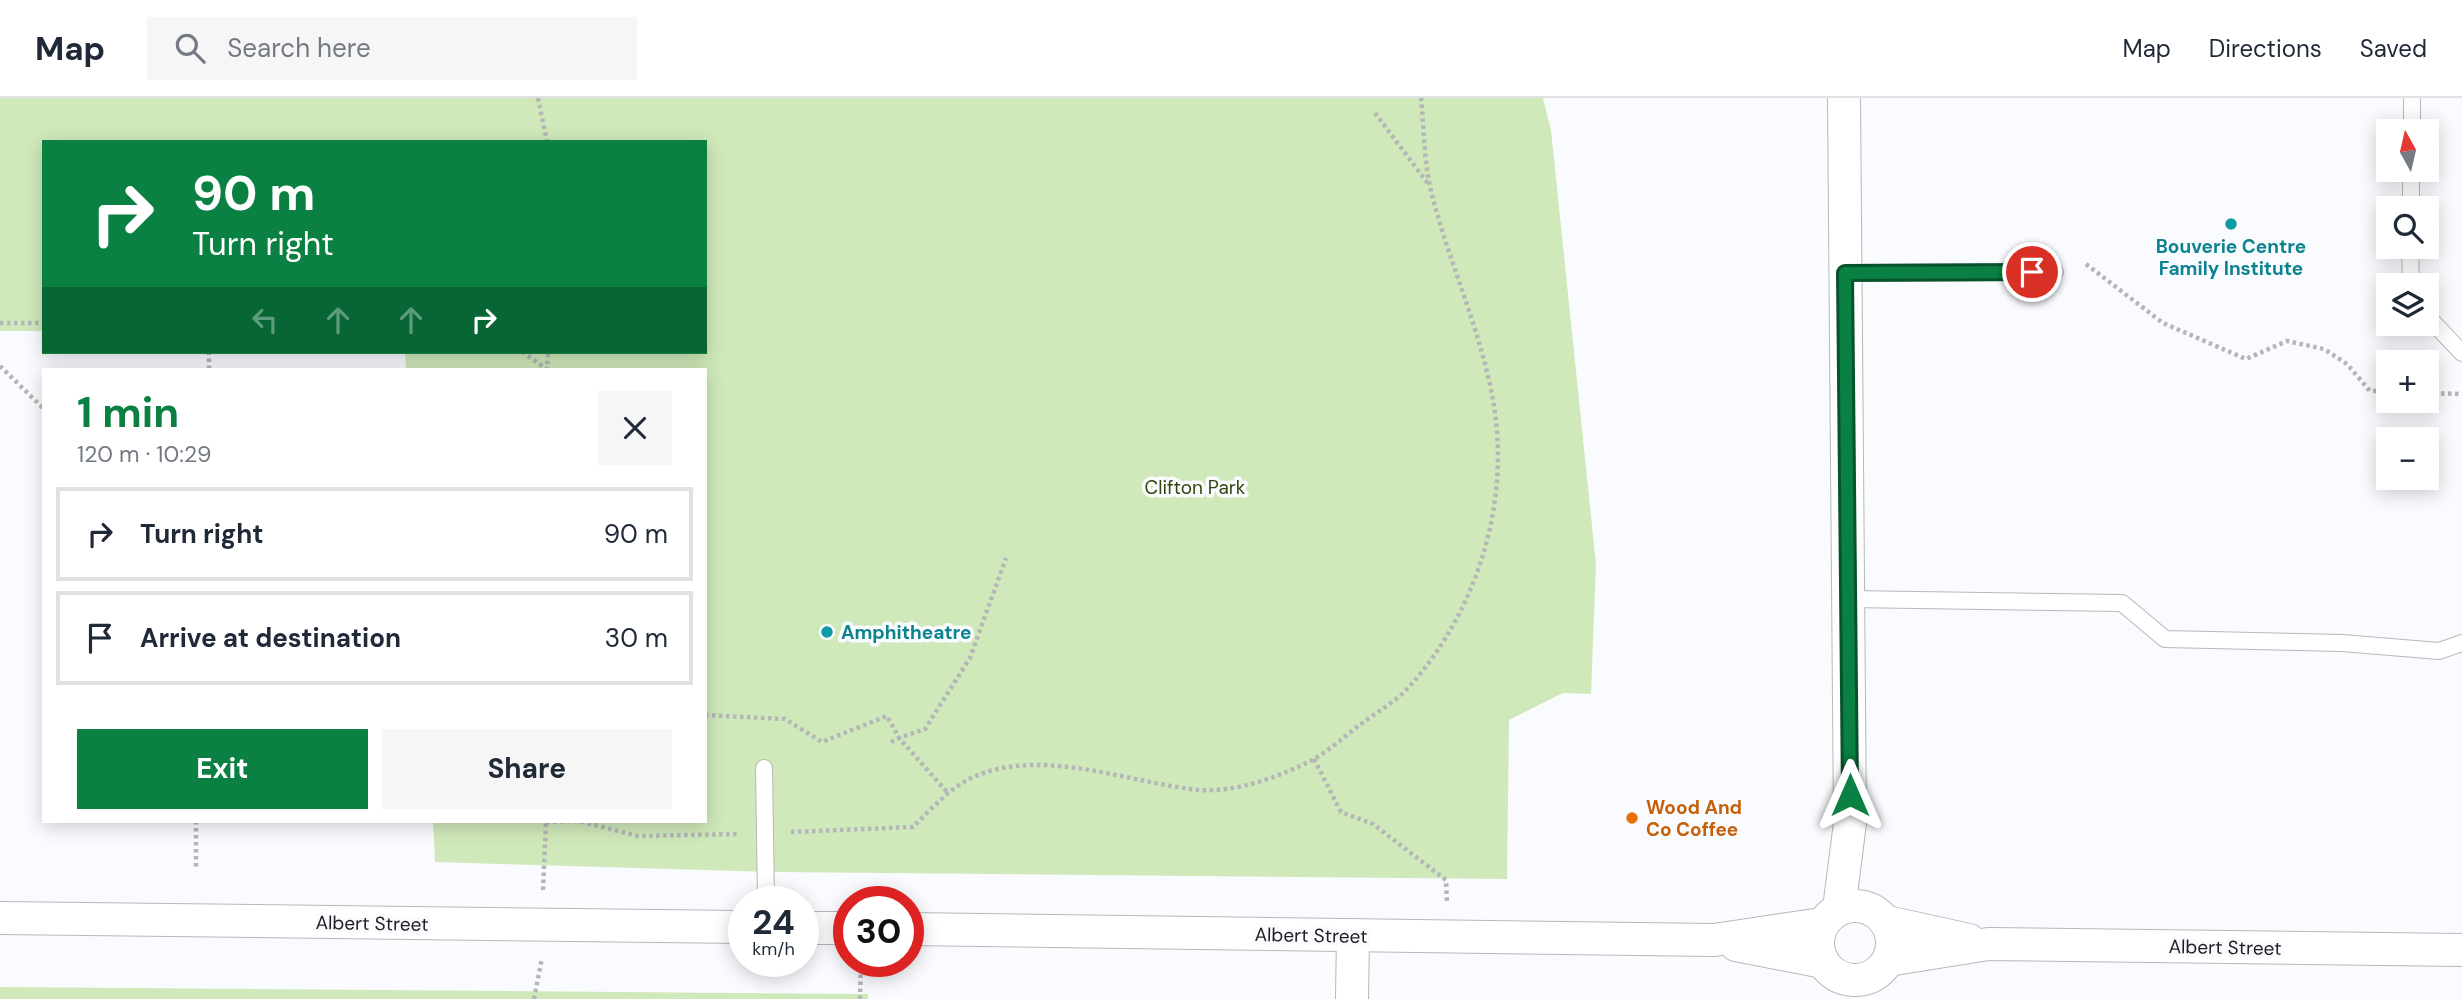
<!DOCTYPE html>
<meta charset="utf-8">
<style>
body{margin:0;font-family:"DM Sans",sans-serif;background:#f6f6f7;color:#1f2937;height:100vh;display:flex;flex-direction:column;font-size:26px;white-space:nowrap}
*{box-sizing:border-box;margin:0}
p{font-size:23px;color:#747a83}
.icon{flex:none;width:38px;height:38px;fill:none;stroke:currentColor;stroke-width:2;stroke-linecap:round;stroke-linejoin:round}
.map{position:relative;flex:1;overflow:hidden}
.sheet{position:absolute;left:42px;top:270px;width:665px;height:455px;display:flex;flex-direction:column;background:#fff;border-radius:0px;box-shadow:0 4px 18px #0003}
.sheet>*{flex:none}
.banner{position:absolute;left:42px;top:42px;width:665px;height:214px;border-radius:0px;box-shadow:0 4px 18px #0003;background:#0b8043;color:#fff;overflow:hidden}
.needle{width:46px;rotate:352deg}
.fabs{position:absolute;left:2376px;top:21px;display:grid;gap:14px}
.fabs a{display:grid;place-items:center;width:63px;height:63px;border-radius:0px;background:#fff;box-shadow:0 4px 18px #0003;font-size:35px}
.speed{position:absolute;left:728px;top:788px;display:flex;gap:14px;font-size:35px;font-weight:700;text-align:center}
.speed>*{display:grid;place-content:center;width:91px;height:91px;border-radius:50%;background:#fff;box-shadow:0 4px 18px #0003;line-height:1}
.speed small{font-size:18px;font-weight:400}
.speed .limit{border:10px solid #d22;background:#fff;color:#111}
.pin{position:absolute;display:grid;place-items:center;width:60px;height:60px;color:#fff;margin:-30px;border:4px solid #fff;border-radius:50%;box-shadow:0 2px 7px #0007}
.me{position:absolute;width:77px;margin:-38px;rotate:0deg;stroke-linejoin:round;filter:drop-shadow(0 0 5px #0008)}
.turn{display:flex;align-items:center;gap:24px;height:147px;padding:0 35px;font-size:32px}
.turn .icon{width:91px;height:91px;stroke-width:2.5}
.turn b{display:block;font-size:49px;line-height:60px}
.lanes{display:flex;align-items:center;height:66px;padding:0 35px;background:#0003;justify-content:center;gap:35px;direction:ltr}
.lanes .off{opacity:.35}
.round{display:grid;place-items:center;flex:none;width:74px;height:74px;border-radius:0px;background:#f6f6f7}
.head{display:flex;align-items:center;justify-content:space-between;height:119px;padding:0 35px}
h1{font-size:42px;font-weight:700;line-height:52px;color:#0b8043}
.button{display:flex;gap:14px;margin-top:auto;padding:14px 35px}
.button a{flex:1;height:80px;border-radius:0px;background:#0b8043;color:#fff;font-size:28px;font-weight:700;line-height:80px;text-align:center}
.button a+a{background:#f6f6f7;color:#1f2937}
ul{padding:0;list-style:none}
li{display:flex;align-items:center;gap:21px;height:94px;margin:0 14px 10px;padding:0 21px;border:4px solid #e0e1e3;border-radius:0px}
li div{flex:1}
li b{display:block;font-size:26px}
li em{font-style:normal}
header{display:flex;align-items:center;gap:42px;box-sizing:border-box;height:98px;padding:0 35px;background:#fff;border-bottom:2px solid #e0e1e3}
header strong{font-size:33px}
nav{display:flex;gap:38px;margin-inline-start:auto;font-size:24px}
.search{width:490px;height:63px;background:#f6f6f7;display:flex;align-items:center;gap:18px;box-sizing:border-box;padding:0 24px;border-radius:0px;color:#747a83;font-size:26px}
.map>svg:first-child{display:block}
.green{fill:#d0e9ba}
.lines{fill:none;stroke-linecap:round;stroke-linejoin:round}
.lane-casing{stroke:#b7b8ba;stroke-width:18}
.street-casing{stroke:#b7b8ba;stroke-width:34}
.path{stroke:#b5b6b8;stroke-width:4.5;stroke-dasharray:3.5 3.5;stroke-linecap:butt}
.lane{stroke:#fff;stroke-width:16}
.street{stroke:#fff;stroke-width:32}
.route-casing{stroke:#07532c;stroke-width:18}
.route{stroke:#0b8043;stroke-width:12}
.culture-dot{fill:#0f9aa8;stroke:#fafbfe;stroke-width:2.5}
.food-dot{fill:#e8710a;stroke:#fafbfe;stroke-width:2.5}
.labels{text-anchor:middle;stroke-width:7;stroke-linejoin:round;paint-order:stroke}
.culture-label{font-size:19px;font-weight:bold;fill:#0d838f;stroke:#fafbfe}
.park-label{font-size:19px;fill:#2e470f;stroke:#fafbfe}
.food-label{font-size:19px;font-weight:bold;fill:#c56008;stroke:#fafbfe;text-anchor:start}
.street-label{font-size:19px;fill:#1e1f20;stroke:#fafbfe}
</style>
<header>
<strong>Map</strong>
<div class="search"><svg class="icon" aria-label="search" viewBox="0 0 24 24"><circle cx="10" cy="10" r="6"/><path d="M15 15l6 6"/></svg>Search here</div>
<nav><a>Map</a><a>Directions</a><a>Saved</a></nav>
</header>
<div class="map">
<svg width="2462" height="901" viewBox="0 0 2462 901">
<rect width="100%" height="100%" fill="#fafbfe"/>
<g class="green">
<path d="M0 0H1543L1551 32 1596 466 1591 596 1563 595 1509 622 1507 781 775 774 435 764 433 723H705V271H406L405 254H705V44H44V233H0Z"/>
<path d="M0 889 868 896V901H0Z"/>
</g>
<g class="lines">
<g class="lane-casing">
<g id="lane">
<path d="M2412 33V0"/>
<path d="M2411 110V72"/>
<path d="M2410 149 2411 187"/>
<path d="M1845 175 2055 174"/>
<path d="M2427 218 2462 255"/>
<path d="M1849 501 2122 505 2165 541 2342 545 2439 553 2462 545"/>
<path d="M764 670 766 803"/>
</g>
</g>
<g class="street-casing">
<g id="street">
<circle cx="1855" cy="845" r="37"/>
<path d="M1839 811 1850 725 1844 0"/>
<path d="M0 820 744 829"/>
<path d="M1887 824 1969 842"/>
<path d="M803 830H849"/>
<path d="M908 831 1714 842 1822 826"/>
<path d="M1736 847 1823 864"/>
<path d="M1888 862 1988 846 2462 852"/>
<path d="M1352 901 1353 837"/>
</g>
</g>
<g class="path">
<path d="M538 0 547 44"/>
<path d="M1375 15 1429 87"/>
<path d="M2086 166 2163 225 2246 261 2287 243 2324 251 2347 266 2370 293H2389"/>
<path d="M0 225H44"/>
<path d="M522 254 547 271 548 254"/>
<path d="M0 268 44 311"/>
<path d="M209 271V254"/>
<path d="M2427 295 2462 296"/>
<path d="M705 617 785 621 822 644 887 618 899 640 925 631 970 560 1006 460"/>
<path d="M891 644 899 640 948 695"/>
<path d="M1314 661 1341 714 1373 726 1446 782 1447 806"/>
<path d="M196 723V771"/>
<path d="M546 724 579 723 638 738 737 736"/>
<path d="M791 734 913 729C930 712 949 691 971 680 1038 649 1121 682 1190 691 1230 697 1278 680 1314 661 1330 652 1346 637 1361 626 1376 615 1395 604 1408 590 1476 515 1510 408 1494 308 1482 234 1449 166 1431 93 1424 64 1424 31 1421 0"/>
<path d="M543 792 546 724"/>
<path d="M534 901 542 860"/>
<path d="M860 901 861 863"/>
</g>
<use href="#lane" class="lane"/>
<use href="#street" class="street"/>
</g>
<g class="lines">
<g class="route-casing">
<path id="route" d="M1850 697 1845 175 2032 174"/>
</g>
<use href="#route" class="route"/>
</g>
<g class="culture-dot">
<circle cx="2231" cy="126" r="7"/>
<circle cx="827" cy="534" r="7"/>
</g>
<circle class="food-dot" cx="1632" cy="720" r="7"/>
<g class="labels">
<g class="culture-label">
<text x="2231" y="155">Bouverie Centre<tspan x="2231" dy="22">Family Institute</tspan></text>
<text x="841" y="541" text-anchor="start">Amphitheatre</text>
</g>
<g class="park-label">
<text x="1195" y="396">Clifton Park</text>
</g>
<g class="food-label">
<text x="1646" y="716">Wood And<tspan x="1646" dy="22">Co Coffee</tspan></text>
</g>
<g class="street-label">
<text transform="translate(372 825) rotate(1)" y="7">Albert Street</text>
<text transform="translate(1311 837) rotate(1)" y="7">Albert Street</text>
<text transform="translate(2225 849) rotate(1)" y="7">Albert Street</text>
</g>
</g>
</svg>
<div class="fabs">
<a><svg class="needle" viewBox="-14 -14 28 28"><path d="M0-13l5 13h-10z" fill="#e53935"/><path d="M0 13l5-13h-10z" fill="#747a83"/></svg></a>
<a><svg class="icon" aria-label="search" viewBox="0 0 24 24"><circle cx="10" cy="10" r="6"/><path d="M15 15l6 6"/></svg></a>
<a><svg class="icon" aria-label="layers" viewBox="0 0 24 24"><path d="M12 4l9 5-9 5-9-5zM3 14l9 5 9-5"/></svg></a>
<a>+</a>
<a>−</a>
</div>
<div class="speed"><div>24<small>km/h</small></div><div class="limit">30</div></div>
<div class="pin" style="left:2032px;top:174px;background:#d93025"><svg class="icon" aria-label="arrive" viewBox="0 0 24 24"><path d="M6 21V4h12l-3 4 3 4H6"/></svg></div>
<svg class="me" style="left:1850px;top:697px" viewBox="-20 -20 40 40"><path d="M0-17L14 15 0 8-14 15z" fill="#0b8043" stroke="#fff" stroke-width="4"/></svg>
<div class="banner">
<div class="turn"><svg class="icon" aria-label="right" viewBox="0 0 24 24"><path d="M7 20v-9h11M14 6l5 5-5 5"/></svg><div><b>90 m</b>Turn right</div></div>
<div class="lanes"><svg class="icon off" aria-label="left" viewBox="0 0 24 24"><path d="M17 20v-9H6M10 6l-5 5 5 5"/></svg><svg class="icon off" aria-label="ahead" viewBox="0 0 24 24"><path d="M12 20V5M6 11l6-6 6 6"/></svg><svg class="icon off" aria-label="ahead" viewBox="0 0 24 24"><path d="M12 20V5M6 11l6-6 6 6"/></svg><svg class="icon" aria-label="right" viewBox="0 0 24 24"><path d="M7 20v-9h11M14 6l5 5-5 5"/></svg></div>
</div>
<section class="sheet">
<div class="head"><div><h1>1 min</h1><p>120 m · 10:29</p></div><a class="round"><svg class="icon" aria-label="close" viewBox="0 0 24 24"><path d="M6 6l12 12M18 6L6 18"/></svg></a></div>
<ul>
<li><svg class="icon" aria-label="right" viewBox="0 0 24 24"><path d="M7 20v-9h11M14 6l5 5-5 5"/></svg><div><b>Turn right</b></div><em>90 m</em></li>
<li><svg class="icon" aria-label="arrive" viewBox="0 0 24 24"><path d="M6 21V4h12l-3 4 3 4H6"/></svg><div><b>Arrive at destination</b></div><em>30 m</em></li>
</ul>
<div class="button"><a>Exit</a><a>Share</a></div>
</section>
</div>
